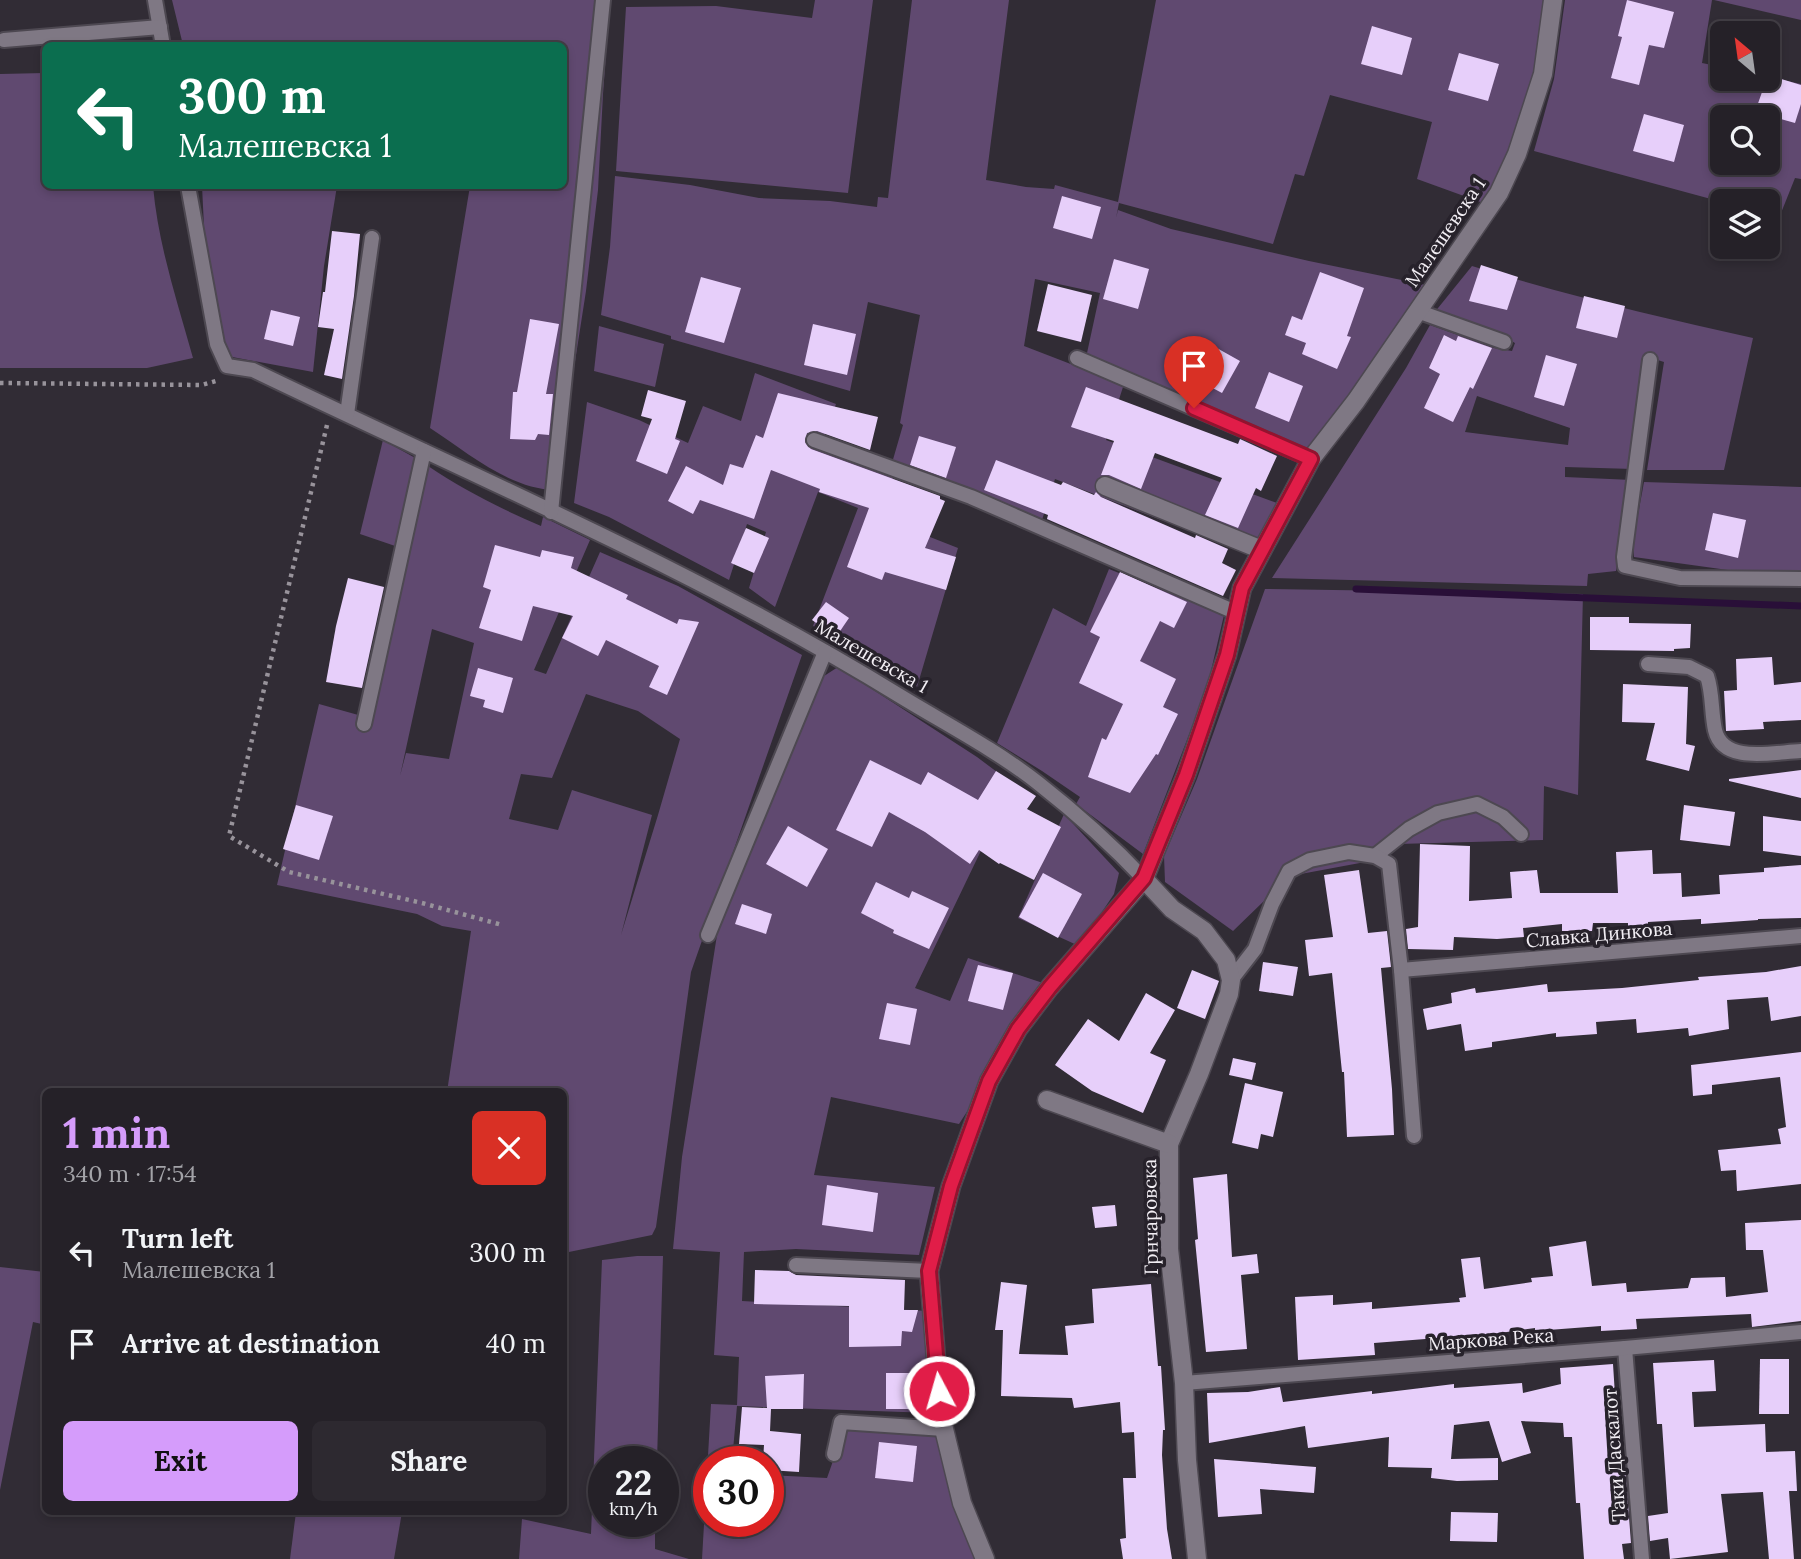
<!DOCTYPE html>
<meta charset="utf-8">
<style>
body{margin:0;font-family:Lora,serif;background:#2d2930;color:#f1f3f6;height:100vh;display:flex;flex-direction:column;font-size:26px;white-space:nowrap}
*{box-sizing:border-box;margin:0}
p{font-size:23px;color:#a3a3a8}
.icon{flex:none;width:38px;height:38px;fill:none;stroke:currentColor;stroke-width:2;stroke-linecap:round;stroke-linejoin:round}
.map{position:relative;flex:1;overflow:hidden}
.panel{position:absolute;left:42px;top:1088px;width:525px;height:427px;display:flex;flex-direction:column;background:#252128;border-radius:10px;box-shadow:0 4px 10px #0003,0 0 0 2px #423e45}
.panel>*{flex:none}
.top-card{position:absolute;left:42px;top:42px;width:525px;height:147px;border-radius:10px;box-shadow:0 4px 10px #0003,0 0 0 2px #423e45;background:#0b6e4f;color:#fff;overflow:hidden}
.needle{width:46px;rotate:331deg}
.tools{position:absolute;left:1710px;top:21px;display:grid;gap:14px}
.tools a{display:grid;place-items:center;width:70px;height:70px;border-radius:10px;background:#252128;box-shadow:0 4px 10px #0003,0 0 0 2px #423e45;font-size:35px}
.speed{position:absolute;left:588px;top:1446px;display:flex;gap:14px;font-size:35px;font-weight:700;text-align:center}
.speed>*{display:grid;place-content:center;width:91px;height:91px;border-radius:50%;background:#252128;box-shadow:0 4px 10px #0003,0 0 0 2px #423e45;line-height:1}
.speed small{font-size:18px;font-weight:400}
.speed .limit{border:10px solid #d22;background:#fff;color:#111}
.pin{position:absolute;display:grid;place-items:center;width:60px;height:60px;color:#fff;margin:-72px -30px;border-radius:50% 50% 50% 0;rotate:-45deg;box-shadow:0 0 7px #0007}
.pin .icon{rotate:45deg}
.me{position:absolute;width:77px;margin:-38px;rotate:354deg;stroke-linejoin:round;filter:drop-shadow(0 0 5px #0008)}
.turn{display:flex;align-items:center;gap:24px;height:147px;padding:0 21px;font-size:32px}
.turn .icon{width:91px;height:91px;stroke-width:2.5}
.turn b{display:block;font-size:49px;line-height:60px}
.round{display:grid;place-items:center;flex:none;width:74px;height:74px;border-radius:10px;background:#2d2930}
.headline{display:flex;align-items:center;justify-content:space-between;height:119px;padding:0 21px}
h1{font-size:42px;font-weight:800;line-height:52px;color:#d59cfb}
.cta{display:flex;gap:14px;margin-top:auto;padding:14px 21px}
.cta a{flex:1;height:80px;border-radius:10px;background:#d59cfb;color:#111;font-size:28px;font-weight:800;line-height:80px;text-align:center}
.cta a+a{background:#2d2930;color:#f1f3f6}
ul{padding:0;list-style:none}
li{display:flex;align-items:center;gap:21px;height:91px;padding:0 21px}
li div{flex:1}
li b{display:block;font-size:26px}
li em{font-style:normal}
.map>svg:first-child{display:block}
.green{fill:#604970;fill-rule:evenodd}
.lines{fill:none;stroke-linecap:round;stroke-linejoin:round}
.stream{stroke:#290f38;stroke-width:7}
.building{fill:#e7cffa}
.service-casing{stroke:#4d4851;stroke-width:18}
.minor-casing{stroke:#4d4851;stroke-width:21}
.path{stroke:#98939b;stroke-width:4.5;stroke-dasharray:3.5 5;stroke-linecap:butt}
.service{stroke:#7f7884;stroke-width:14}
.minor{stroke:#7f7884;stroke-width:18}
.route-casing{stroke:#92132f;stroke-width:18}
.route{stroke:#e11d48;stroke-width:12}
.labels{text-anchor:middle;stroke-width:7;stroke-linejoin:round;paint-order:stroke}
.street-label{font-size:19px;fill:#f2eef4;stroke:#27222b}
</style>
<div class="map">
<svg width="1801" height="1559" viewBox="0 0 1801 1559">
<rect width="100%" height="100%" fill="#312c35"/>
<g class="green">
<path d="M172 0H610L603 94 598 190 586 291 555 490C509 489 467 452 430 428L470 186H564V46L183 45Z"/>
<path d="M815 0H873L848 193 616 171 626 7 716 6 812 18Z"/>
<path d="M912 0H1009L986 180 1026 187 1054 189 1055 185 1118 202 1156 0H1543L1551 3 1515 144 1486 204 1417 179 1432 122 1330 95 1304 176 1295 174 1273 244 1119 203 1116 218 1118 210 1171 229 1309 261 1426 285 1309 455 1125 375 1087 353 1100 293 1035 279 1024 346 1081 368 1123 387 1106 440 1277 503 1255 545 1176 515 1172 524 1055 479 1042 520 892 463 903 425 900 423 920 315 868 302 850 391 671 339V336L601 315 610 247 615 176 690 185 759 198 830 201 877 207 878 197 888 198Z"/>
<path d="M1565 0H1712L1702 63 1722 67V79H1768V77L1801 84V179L1795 178 1779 218 1768 214V201L1722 202 1534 151 1554 79ZM1722 117H1768V163H1722Z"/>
<path d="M1714 0H1801V20Z"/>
<path d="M45 73 46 186H153C158 244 177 301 193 358L147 368H0V74Z"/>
<path d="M202 186H337L324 266 313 372 227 356 205 247Z"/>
<path d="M1472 266C1565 295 1658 317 1753 338L1724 470H1647L1664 362 1645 356 1633 469 1565 467V477L1632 480 1616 571 1588 574 1587 586 1272 578 1406 368 1430 325 1494 348 1512 351 1515 343 1504 337 1434 313ZM1477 396 1570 428 1568 445 1465 432Z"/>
<path d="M599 326 664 344 655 387 594 371Z"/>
<path d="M755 373 836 404 820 448 894 475 879 517 958 548 917 687 877 660 813 626 858 508 818 492 775 607 749 588 766 532 747 524 729 580 609 517 574 503 587 402 639 420 688 443 703 406 741 421Z"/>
<path d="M383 440 417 459 401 548 360 534Z"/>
<path d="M428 466C464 490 501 509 541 526L543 517 590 540 534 670 546 674 600 552 678 586 802 655 691 972 656 1227 652 1235 564 1253V1092H447L471 931 442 926 417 914 277 885 319 704 369 718ZM432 629 474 643 449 759 406 753 400 776ZM586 694 638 711 680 739 658 815 621 935 652 815 572 790 558 830 509 819 521 774 552 778Z"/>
<path d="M1644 482 1801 487V571H1735L1634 557 1633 542Z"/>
<path d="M1109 569 1224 615 1207 688 1143 854 1076 804 1080 797 1042 771 997 743 1053 608 1086 626Z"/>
<path d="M1265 589 1583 594 1578 795 1544 786 1543 840 1398 844 1376 860 1290 876 1233 931 1165 882 1164 856 1197 779Z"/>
<path d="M838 667 977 757 1013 784 915 988 950 1001 968 958 1049 985 959 1124 831 1097 814 1175 935 1187 919 1255 796 1249 744 1252 742 1301 928 1311 927 1367 931 1413 737 1406 732 1461H709V1521H733L734 1533H758V1521H768V1475L827 1478 846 1424 938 1428 979 1559H702L711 1404 737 1405 739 1357 714 1355 720 1252 673 1249 682 1157 720 916 821 678Z"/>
<path d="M1064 814 1119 873 1114 894 1079 946 1018 918Z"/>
<path d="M637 1256H663L657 1461H604V1521H655V1549L689 1559H519L522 1519 591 1534 602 1260Z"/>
<path d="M0 1267 45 1272 46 1325 33 1322 0 1490Z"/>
<path d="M296 1512H402L394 1559H290Z"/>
</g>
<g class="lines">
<path class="stream" d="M1356 589 1801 606"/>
</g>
<g class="building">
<path d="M1627 0 1674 12 1664 48 1649 45 1639 85 1611 78 1622 37 1618 36Z"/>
<path d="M1372 26 1412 38 1402 75 1361 64Z"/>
<path d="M1459 53 1499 64 1488 101 1448 90Z"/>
<path d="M1768 75 1801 85V104L1795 123 1755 112Z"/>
<path d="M1644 114 1684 125 1674 162 1633 151Z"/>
<path d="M1062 196 1101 207 1092 239 1053 228Z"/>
<path d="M332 231 360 234 354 296 342 379 324 375 334 329 318 327 323 292H325Z"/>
<path d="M1114 259 1149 269 1138 309 1103 299Z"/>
<path d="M1481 265 1518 277 1507 310 1469 301Z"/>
<path d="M1320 272 1364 288 1347 336 1351 337 1337 369 1302 354 1306 343 1285 335 1292 316 1302 320Z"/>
<path d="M701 277 741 288 724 343 685 332Z"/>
<path d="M1048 284 1092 295 1081 342 1037 331Z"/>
<path d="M1584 296 1625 306 1617 338 1576 328Z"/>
<path d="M271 310 300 317 293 346 264 339Z"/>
<path d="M530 319 559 324 546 394H553L549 435 538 434 535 440 510 439 513 392H517Z"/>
<path d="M813 324 856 334 847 375 804 365Z"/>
<path d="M1444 335 1456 341 1458 336 1492 348 1473 389 1470 387 1453 422 1424 408 1440 374 1429 368Z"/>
<path d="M1209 347 1214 349 1215 347 1240 361 1222 393 1192 377Z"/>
<path d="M1546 355 1577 364 1564 406 1534 397Z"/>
<path d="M1269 372 1303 386 1289 422 1255 408Z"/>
<path d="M1086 387 1238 444 1240 439 1277 456 1261 491 1256 488 1238 528 1205 515 1222 478 1155 453 1141 489 1109 475H1101L1114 441 1071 427Z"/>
<path d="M648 390 686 401 675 439 680 441 667 474 636 461 652 419 641 416Z"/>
<path d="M778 393 878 417 870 450 817 431 807 433 805 442 811 449 940 496V499L945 501 925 548 956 557 946 590 885 572 882 580 847 567 869 508 819 492 820 489 771 470 754 519 700 500 693 514 668 501 686 466 723 485 730 464 743 468 756 435 763 438Z"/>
<path d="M919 436 956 447 946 478 910 465Z"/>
<path d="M996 460 1061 485 1063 482 1094 495 1096 492 1101 497 1195 538 1196 535 1228 549 1222 563 1236 570 1223 596 1047 519 1048 515 984 490Z"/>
<path d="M1713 513 1746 520 1738 558 1705 550Z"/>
<path d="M746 528 769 538 754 573 731 563Z"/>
<path d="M495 545 540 557 542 550 574 557 571 568 628 595 626 599 677 624 679 619 699 622 667 695 649 687 659 666 606 640 598 656 562 638 573 616 533 606 522 641 479 628 491 590 483 587Z"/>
<path d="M1120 572 1187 602 1174 628 1160 621 1140 661 1176 679 1163 707 1178 714 1158 755 1156 754 1130 793 1088 777 1102 738 1106 740 1123 704 1079 683 1100 637 1090 632Z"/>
<path d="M348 578 384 587 362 688 326 682 336 626Z"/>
<path d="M826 602 849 618 836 637 812 620Z"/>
<path d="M1590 617H1629V623L1691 624 1690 648 1674 649V651L1590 650Z"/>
<path d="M1772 657 1774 685 1801 682V720L1763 722 1764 729 1726 731 1724 691 1737 690 1736 659Z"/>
<path d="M478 668 513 678 503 713 483 707 485 700 470 696Z"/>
<path d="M1623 684 1688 687 1686 744 1695 746 1689 771 1646 760 1655 723 1622 722Z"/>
<path d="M870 760 921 785 928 772 978 800 996 771 1036 796 1027 809 1061 827 1034 880 1000 863 999 864 979 850 970 864 925 832 889 812 872 847 836 830Z"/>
<path d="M1801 770V798L1729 781V779Z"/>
<path d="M296 805 333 816 319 860 283 849Z"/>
<path d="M1684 805 1735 812 1730 846 1680 840Z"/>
<path d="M1763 816 1801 821V856L1763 851Z"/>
<path d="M788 826 828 849 807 887 766 864Z"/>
<path d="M1420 844 1470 846 1469 901 1512 898 1510 872 1537 870 1540 893H1618L1616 852 1652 850 1653 874 1681 873 1682 897 1720 894 1719 875 1764 872V868L1801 865V918L1758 919V920L1701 924V919L1648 922V932L1628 933V923H1593L1592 931H1562V924L1523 928 1524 937 1497 939 1454 937 1453 950 1408 949 1406 929 1418 927Z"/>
<path d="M1359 870 1368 933 1387 931 1391 967 1381 968 1392 1089 1394 1135 1347 1137 1344 1072H1342L1332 973 1309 976 1305 940 1333 937 1324 875Z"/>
<path d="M1043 873 1082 894 1058 938 1019 917Z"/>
<path d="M876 882 909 898 912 891 949 908 929 949 893 933 894 930 861 913Z"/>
<path d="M742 904 772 914 766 934 735 924Z"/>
<path d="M1263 962 1298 967 1293 996 1259 991Z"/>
<path d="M978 965 1013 973 1003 1010 968 1001Z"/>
<path d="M1801 966V1016L1771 1021 1768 997 1727 1000 1729 1029 1689 1036 1688 1028 1637 1033 1636 1019 1596 1022 1597 1034 1556 1037V1033L1492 1042V1047L1465 1051 1461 1024 1427 1030 1423 1009 1452 1003 1451 993 1475 988 1476 993 1547 984 1548 992 1622 988 1699 980 1698 977 1766 972Z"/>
<path d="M1192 970 1219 981 1205 1019 1177 1008Z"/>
<path d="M1146 993 1175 1010 1150 1053 1166 1060 1143 1113 1092 1091 1055 1065 1088 1019 1119 1041Z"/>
<path d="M887 1003 917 1009 910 1045 879 1039Z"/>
<path d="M1801 1052V1184L1737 1191 1736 1170 1721 1171 1718 1150 1781 1144 1778 1129 1786 1127 1780 1077 1712 1085V1094L1693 1096 1691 1065Z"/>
<path d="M1233 1058 1256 1063 1252 1080 1229 1075Z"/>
<path d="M1245 1083 1283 1092 1273 1137 1261 1134 1258 1149 1232 1143Z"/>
<path d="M1227 1174 1232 1257 1257 1254 1259 1273 1241 1275 1247 1349 1206 1352 1195 1240 1198 1239 1193 1178Z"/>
<path d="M827 1185 878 1193 873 1232 822 1225Z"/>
<path d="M1115 1205 1117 1226 1095 1228 1092 1207Z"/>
<path d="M1801 1220V1321L1752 1327 1751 1314 1636 1319 1637 1329 1601 1331V1326L1535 1331V1328L1465 1338 1464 1336 1374 1343 1375 1355 1298 1360 1295 1297 1333 1295V1305L1372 1302V1309L1460 1302 1459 1298 1466 1297 1461 1259 1480 1257 1484 1289 1532 1282 1531 1278 1553 1276 1549 1247 1586 1241 1592 1286 1626 1283 1627 1292 1688 1288 1691 1278 1725 1277 1726 1297 1768 1292 1763 1250H1746L1745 1223Z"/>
<path d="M755 1270 789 1271 796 1275 905 1280 904 1310H918L912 1332 902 1331 901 1346 849 1347V1306L754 1304Z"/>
<path d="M1001 1282 1027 1285 1019 1354 1068 1355 1065 1326 1094 1323 1092 1289 1151 1284 1158 1366H1161L1165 1430H1163L1162 1455 1167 1529 1172 1559H1123L1120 1539 1126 1538 1123 1478H1136L1134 1432 1122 1433 1120 1402 1074 1408 1072 1398 1001 1396 1003 1330H995Z"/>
<path d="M1760 1359H1789V1414H1759Z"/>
<path d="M1714 1360 1716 1391 1692 1392 1694 1427 1765 1424 1766 1452 1795 1451 1797 1491H1789L1794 1559H1769L1763 1492 1721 1494 1728 1552 1670 1559 1668 1538 1650 1541 1648 1516 1668 1513 1662 1424H1657L1653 1363Z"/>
<path d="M1613 1364 1615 1395H1604L1608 1465 1625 1464 1631 1543 1622 1544 1624 1559H1584L1580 1503H1576L1572 1437H1564L1563 1423 1521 1421 1531 1453 1502 1462 1489 1421 1454 1425 1451 1459 1498 1458V1480L1457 1481 1431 1478 1432 1468 1388 1467 1389 1437 1308 1448 1305 1426 1209 1443 1207 1393 1248 1392 1280 1387 1283 1402 1372 1391V1394L1454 1384V1388L1522 1383 1523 1393 1561 1384 1560 1368Z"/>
<rect x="886" y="1373" width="36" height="36"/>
<path d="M804 1374 803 1409H771L770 1431 801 1434 799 1472 768 1470V1461H763L764 1445 739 1444 742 1407 767 1408 765 1376Z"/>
<path d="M879 1442 917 1446 913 1482 875 1478Z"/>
<path d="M1214 1459 1316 1467 1314 1493 1260 1489 1262 1514 1218 1517Z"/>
<path d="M1451 1512 1498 1513 1497 1542 1450 1541Z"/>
</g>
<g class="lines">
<g class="service-casing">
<g id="service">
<path d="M155 0 163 46"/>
<path d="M4 40 160 27"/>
<path d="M188 186 217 344 227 366 253 370C470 475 694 569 900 696 946 724 996 750 1038 783 1075 812 1112 845 1144 879"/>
<path d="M1417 311 1504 342"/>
<path d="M1077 358 1311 459"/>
<path d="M1650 360 1624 557 1625 566 1680 578 1801 579"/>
<path d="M347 414 372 238"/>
<path d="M814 440 971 497 1235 612"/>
<path d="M551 512 603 0"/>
<path d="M1648 664 1689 667 1707 676C1713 694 1711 711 1715 730 1723 765 1774 752 1801 751"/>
<path d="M364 724 424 451"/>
<path d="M1375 856 1409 829 1438 813 1477 804 1503 817 1521 834"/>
<path d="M708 935 825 652"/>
<path d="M1401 970 1801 936"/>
<path d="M1231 980 1255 949 1272 904 1289 871 1310 860 1349 852 1375 856 1389 864 1401 970 1414 1136"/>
<path d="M796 1265 929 1271"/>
<path d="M1625 1348 1642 1559"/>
<path d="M1184 1383 1625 1348 1801 1332"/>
<path d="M834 1454 841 1422 944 1429"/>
</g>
</g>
<g class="minor-casing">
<g id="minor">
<path d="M1105 486 1262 550"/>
<path d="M1144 879 1172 909 1204 931 1226 960 1231 980 1229 994 1199 1074 1169 1144V1249L1184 1383 1187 1460 1197 1559"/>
<path d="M1047 1100 1169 1144"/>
<path d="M985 1559 962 1503 944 1429 937 1372 929 1271 951 1186 989 1081 1018 1029 1050 987 1144 879 1186 775 1227 655 1242 588 1311 459 1356 401 1499 193 1517 154 1543 74 1553 0"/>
</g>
</g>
<g class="path">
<path d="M0 383 202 385 219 380"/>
<path d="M327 425 229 836 289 872 422 903 502 925"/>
</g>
<use href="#service" class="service"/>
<use href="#minor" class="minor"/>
</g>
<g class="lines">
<g class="route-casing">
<path id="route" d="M939 1391 929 1271 951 1186 989 1081 1018 1029 1050 987 1144 878 1186 775 1227 655 1242 588 1311 459 1194 408"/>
</g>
<use href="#route" class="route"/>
</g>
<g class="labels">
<g class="street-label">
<text transform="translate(1445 232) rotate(-56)" y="7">Малешевска 1</text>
<text transform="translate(872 656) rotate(30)" y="7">Малешевска 1</text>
<text transform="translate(1599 934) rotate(-5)" y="7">Славка Динкова</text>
<text transform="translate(1150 1217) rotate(-91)" y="7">Грнчаровска</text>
<text transform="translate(1491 1339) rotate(-4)" y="7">Маркова Река</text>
<text transform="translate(1614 1455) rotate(-94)" y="7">Таки Даскалот</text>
</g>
</g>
</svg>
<div class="tools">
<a><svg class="needle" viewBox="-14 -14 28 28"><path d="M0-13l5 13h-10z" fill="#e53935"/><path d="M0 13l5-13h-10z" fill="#a3a3a8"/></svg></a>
<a><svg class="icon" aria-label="search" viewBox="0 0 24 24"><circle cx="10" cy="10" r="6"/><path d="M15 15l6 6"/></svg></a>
<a><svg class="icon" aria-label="layers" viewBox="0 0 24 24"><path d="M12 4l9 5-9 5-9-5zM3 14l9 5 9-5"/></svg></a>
</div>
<div class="speed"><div>22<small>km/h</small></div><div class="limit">30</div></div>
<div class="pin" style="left:1194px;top:408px;background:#d93025"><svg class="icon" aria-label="arrive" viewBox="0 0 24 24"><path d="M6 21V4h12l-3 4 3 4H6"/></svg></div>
<svg class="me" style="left:939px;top:1391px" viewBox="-20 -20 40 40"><circle r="17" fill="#e11d48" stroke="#fff" stroke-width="3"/><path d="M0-11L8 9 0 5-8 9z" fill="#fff"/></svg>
<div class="top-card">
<div class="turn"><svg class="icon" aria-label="left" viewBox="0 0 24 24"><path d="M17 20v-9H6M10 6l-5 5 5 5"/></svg><div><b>300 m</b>Малешевска 1</div></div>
</div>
<section class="panel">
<div class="headline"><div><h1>1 min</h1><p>340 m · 17:54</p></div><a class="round" style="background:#d93025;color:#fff"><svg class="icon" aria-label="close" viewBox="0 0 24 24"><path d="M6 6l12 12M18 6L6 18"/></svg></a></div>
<ul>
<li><svg class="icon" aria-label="left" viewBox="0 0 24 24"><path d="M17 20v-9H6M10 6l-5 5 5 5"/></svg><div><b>Turn left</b><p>Малешевска 1</p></div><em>300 m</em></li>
<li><svg class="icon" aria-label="arrive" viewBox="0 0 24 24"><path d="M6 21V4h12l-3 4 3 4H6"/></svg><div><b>Arrive at destination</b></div><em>40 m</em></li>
</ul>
<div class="cta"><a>Exit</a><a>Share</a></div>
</section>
</div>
